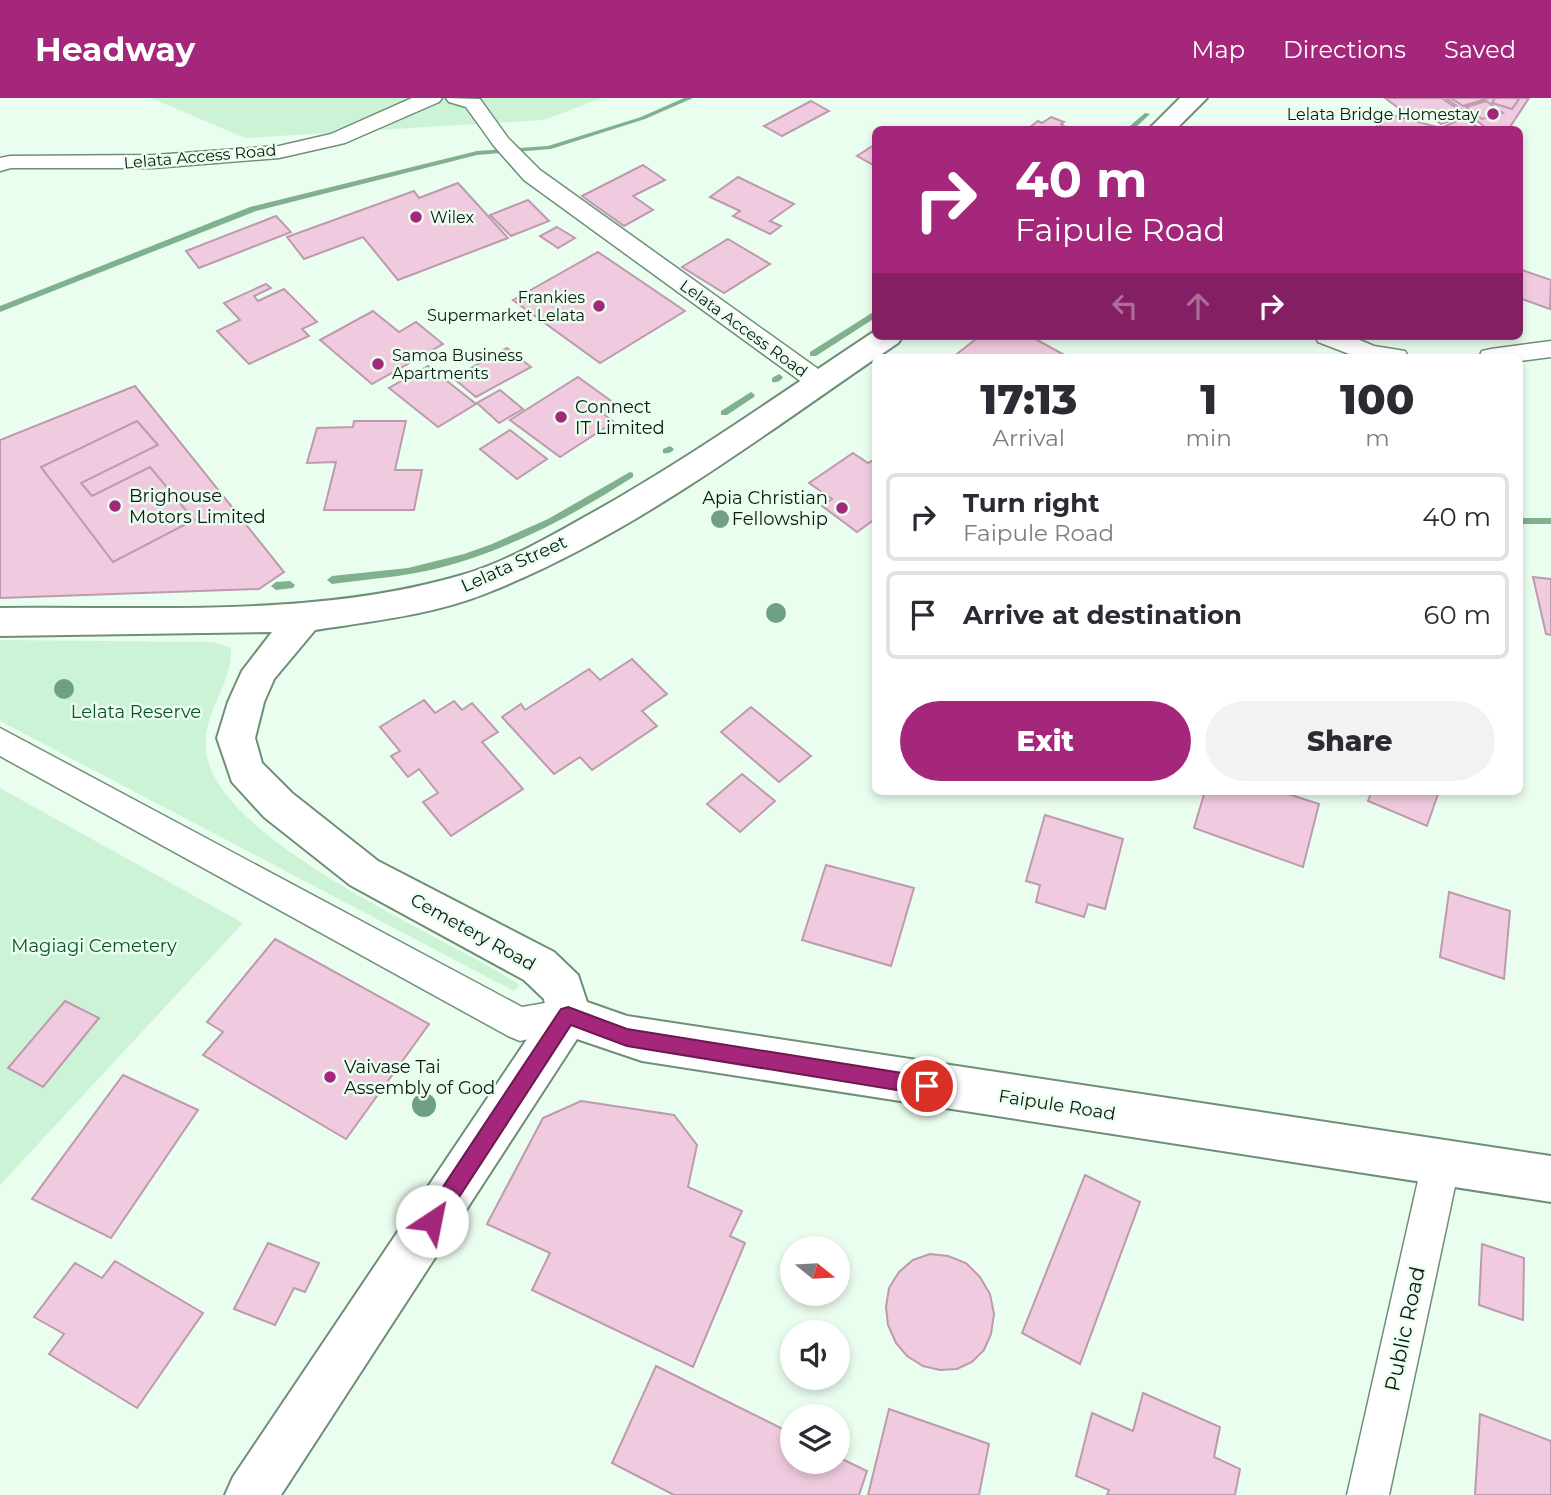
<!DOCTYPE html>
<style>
body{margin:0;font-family:Montserrat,sans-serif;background:#f2f2f3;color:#2b2b33;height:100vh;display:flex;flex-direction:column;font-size:26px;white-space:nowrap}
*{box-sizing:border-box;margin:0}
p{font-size:23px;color:#7c7c81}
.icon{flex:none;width:38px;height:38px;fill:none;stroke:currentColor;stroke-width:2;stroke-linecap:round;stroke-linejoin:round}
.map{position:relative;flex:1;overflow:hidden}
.side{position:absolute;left:872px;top:256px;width:651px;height:441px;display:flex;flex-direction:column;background:#fff;border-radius:10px;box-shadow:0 4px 10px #0003}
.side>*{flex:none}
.top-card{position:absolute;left:872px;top:28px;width:651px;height:214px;border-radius:10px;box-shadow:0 4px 10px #0003;background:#a4277b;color:#fff;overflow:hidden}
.needle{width:46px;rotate:108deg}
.controls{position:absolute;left:780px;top:1138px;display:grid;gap:14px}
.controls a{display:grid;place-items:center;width:70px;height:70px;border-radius:50%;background:#fff;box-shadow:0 4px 10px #0003;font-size:35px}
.pin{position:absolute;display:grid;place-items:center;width:60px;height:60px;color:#fff;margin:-30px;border:4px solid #fff;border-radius:50%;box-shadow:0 2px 7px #0007}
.me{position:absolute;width:77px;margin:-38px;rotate:34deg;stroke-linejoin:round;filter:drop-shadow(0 0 5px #0008)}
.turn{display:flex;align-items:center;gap:24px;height:147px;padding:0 28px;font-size:32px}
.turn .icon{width:91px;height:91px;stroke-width:2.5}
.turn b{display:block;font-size:49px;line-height:60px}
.lanes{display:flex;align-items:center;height:66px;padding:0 28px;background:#0003;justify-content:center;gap:35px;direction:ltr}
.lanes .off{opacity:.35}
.eta{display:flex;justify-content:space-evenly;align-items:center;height:119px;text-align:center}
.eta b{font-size:42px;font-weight:800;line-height:49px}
.cta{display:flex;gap:14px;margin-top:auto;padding:14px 28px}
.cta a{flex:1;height:80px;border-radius:42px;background:#a4277b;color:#fff;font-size:28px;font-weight:800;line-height:80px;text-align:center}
.cta a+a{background:#f2f2f3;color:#2b2b33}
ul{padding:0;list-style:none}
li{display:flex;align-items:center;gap:21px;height:88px;margin:0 14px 10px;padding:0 14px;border:4px solid #e1e1e2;border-radius:10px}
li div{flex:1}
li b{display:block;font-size:26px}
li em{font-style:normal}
header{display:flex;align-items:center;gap:42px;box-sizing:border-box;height:98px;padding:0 35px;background:#a4277b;color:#fff}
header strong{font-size:33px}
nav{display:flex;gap:38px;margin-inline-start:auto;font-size:24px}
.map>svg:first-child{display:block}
.green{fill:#cdf3d7}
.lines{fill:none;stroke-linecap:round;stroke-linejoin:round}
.stream{fill:#81b08e;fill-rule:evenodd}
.building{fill:#f0cbdf;stroke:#bd9aad;stroke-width:2}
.street-casing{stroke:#6f8e78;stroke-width:3}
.secondary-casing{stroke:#6f8e78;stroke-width:4}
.street{fill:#fff;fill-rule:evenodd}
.secondary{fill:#fff;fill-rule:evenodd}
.tree{fill:#70a083}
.route{fill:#a4277b;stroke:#6b1950;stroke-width:2}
.poi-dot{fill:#a4277b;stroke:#eafeef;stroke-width:2.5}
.labels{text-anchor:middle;stroke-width:5;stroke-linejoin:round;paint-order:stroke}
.far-poi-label{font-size:16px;fill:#0d1911;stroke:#eafeef;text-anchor:end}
.far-street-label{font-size:16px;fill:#0d1911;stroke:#eafeef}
.poi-label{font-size:18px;fill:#0d1911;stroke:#eafeef;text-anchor:start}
.street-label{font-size:18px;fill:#0d1911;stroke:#eafeef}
.park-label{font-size:18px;fill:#0c532b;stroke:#eafeef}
.near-street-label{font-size:21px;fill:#0d1911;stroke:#eafeef}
</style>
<header>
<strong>Headway</strong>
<nav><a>Map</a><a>Directions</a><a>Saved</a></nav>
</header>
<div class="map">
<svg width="1551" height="1397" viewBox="0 0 1551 1397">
<rect width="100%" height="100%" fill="#eafeef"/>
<g class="green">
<path d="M151 0H602L544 22 245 40Z"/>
<path d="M0 542 214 544 231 550C233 586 202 615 206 652 215 744 448 839 520 887L514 893 0 623Z"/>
<path d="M0 690 243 825 0 1087Z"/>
</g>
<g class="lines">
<g class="stream">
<path d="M684 0H693L645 21 551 51 477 57 256 113 0 214V208L250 109 477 53 548 48 641 19Z"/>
<path d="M1145 15 1150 16 1133 32H1125Z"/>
<path d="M875 213V220L816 258H810V254Z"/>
<path d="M779 276 783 279C781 283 777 285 772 284V280Z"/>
<path d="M751 294 755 297 754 299 727 317H721V313Z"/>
<path d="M670 348 674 351C672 355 667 356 663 355V351Z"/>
<path d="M630 374 633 375V379C572 418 509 452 439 470 404 479 368 481 332 486L327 482 332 478 408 470 464 456 492 446 548 421Z"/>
<rect x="1519" y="420" width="32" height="6"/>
<path d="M290 483 295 487 293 490 276 492 271 488 276 484Z"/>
</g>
</g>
<g class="building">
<path d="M1385 0H1442L1467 18 1441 26 1430 18 1418 15 1409 18Z"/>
<path d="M1446 0H1529L1508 32H1489Z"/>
<path d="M1451 0H1489L1463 8Z"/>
<path d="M1495 0H1515L1519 1 1512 11 1492 5Z"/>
<path d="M811 3 829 13 782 38 764 28Z"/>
<path d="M1486 3 1503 15 1482 21 1466 9Z"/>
<path d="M1384 15 1441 30 1464 20 1482 32H1393L1377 27Z"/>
<path d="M1051 19 1064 24 1061 26 1064 28 1059 32H1026L1038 23 1042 25Z"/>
<path d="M874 47 875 68 857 58Z"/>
<path d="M643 67 665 82 633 98 653 112 624 128 582 98Z"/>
<path d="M738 79 794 106 770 123 781 128 770 136 733 118 740 113 710 99Z"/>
<path d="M458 85 508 140 398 182 363 139 304 161 287 139 414 93 419 100Z"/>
<path d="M528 102 549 123 511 138 490 117Z"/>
<path d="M276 118 291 134 199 170 186 153Z"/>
<path d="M557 129 575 140 558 150 540 138Z"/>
<path d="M728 141 770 166 724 195 682 169Z"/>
<path d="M598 154 685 213 600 265 513 202Z"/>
<path d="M1519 171 1551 182 1550 211 1519 200Z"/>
<path d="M266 186 271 190 254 198 258 203 284 191 317 224 302 231 309 238 249 266 217 233 240 222 224 205Z"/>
<path d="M373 213 399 234 416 224 443 246 372 286 320 242Z"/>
<path d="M980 238H1030L1068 259H953Z"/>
<path d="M507 250 531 269 476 299 453 280Z"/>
<path d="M428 268 476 306 438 329 389 290Z"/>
<path d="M578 279 618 308 605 317 614 324 560 359 510 322Z"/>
<path d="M135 288 284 474 259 491 0 500V342Z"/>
<path d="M500 292 523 311 499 325 477 305Z"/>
<path d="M137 323 158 347 81 385 92 398 150 369 194 422 113 464 41 369Z"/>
<path d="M354 323H406L395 372H422L414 412H324L336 364 307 365 317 330 353 329Z"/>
<path d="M510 332 547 361 517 381 480 351Z"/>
<path d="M853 355 868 365 872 363 875 365V421L857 434 822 408 832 401 809 385Z"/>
<path d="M1533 479 1551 481V537L1546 536Z"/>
<path d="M632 561 667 596 642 613 657 628 592 672 580 659 554 676 502 619 521 606 525 612 589 571 600 582Z"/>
<path d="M424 602 435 615 454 603 462 612 472 605 498 634 482 644 523 691 451 738 423 704 438 695 419 671 408 679 391 658 400 653 380 629Z"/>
<path d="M751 609 811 658 779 684 721 634Z"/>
<path d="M742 676 775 703 740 734 707 706Z"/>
<path d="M1205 693H1279L1319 706 1303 769 1194 730Z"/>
<path d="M1372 693H1439L1427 728 1368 703Z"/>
<path d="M1045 717 1123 741 1105 811 1088 806 1084 819 1036 804 1040 787 1026 783Z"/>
<path d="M826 767 914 790 891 868 802 842Z"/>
<path d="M1449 794 1510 813 1504 881 1440 859Z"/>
<path d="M275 841 429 926 346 1041 203 957 223 934 207 924Z"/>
<path d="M65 903 99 920 43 989 8 970Z"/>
<path d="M123 977 198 1012 111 1140 32 1101Z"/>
<path d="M581 1003 674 1017 697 1047 688 1089 742 1113 730 1138 745 1145 693 1269 532 1192 550 1155 487 1126 543 1020Z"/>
<path d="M1085 1077 1140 1104 1080 1266 1022 1235Z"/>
<path d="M268 1145 319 1165 305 1194 294 1190 275 1227 234 1211Z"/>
<path d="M1482 1146 1524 1160 1523 1222 1479 1207Z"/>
<path d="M930 1156 948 1158 966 1165 980 1179 990 1196 994 1216 991 1236 984 1252 972 1264 957 1271 940 1272 923 1268 907 1258 896 1245 888 1227 886 1209 889 1190 899 1174 913 1162Z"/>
<path d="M115 1163 203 1215 137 1310 49 1256 64 1236 34 1219 75 1165 102 1180Z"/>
<path d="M656 1268 793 1336V1363H838V1359L867 1373 859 1397H674L612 1365Z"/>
<path d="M1143 1295 1220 1329 1214 1359 1240 1371 1235 1397H1107L1109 1392 1076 1378 1092 1315 1133 1333Z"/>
<path d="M889 1311 989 1346 979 1397H868Z"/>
<path d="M1480 1316 1551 1343V1397H1475Z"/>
</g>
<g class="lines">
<g class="street-casing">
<g id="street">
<path d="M412 0H442L439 4 345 45 279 60 154 70H11L0 73V60L10 58 154 57 279 48 331 36Z"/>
<path d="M446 0 480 1 508 40 540 72 828 278 831 284 828 290 819 292 810 290 524 82 494 48 466 9 449 4Z"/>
<path d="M1315 238H1350L1374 248 1405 253 1408 259H1357L1318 244Z"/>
<path d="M1551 243V259L1519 263V259H1479L1482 253 1491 251Z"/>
<path d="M0 630 522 909 568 901 580 905 586 917 580 929 520 943 508 938 0 658Z"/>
<path d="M1441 1046 1454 1052 1460 1065 1389 1397H1347L1422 1065 1428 1052Z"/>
</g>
</g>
<g class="secondary-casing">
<g id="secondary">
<path d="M1180 0H1207L1175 32H1148Z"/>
<path d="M875 233V238H903L898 245C768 333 636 436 487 495 433 517 372 523 315 532L274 581 264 604 255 640 262 665 292 695 378 763 554 854 578 877 587 904 627 918 1551 1058V1104L642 963 577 941 281 1397H225L233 1379 546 913 544 901 524 882 350 787 264 719 232 684 217 640 228 604 242 573 272 534 0 538V510C152 508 316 520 462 477 503 465 544 442 581 421 683 365 778 297 875 233Z"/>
</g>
</g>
<use href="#street" class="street"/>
<use href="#secondary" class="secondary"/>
</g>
<g class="tree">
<circle cx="720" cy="421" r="9"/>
<circle cx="776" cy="515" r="10"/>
<circle cx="64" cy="591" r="10"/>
<circle cx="424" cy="1007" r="12"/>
</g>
<path class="route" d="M568 909 627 931 927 979 934 981 936 988 934 994 927 997 627 948 571 927 439 1130 432 1132 425 1130 422 1123 425 1116 561 911Z"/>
<g class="poi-dot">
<circle cx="1493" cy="16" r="7"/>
<circle cx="416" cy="119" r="7"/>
<circle cx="599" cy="208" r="7"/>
<circle cx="378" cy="266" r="7"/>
<circle cx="561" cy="319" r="7"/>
<circle cx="115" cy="408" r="7"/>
<circle cx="842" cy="410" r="7"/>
<circle cx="330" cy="979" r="7"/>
</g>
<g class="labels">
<g class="far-poi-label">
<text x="1479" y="22">Lelata Bridge Homestay</text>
<text x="430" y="125" text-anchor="start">Wilex</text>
<text x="585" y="205">Frankies<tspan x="585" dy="18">Supermarket Lelata</tspan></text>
<text x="392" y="263" text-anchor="start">Samoa Business<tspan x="392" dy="18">Apartments</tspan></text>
</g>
<g class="far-street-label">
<text transform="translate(200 58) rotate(-5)" y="6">Lelata Access Road</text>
<text transform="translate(744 230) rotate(36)" y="6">Lelata Access Road</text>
</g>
<g class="poi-label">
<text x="575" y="315">Connect<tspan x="575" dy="21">IT Limited</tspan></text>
<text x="129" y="404">Brighouse<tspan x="129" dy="21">Motors Limited</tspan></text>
<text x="828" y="406" text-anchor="end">Apia Christian<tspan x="828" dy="21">Fellowship</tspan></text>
<text x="344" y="975">Vaivase Tai<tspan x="344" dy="21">Assembly of God</tspan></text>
</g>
<g class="street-label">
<text transform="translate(514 466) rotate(-24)" y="6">Lelata Street</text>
<text transform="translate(473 834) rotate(29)" y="6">Cemetery Road</text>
<text transform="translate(1057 1007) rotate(9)" y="6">Faipule Road</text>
</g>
<g class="park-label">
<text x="136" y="620">Lelata Reserve</text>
<text x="94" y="854">Magiagi Cemetery</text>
</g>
<g class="near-street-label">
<text transform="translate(1405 1231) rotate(-78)" y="7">Public Road</text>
</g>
</g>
</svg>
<div class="controls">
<a><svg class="needle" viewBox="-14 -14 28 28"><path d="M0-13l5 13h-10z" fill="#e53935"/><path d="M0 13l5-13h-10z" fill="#7c7c81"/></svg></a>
<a><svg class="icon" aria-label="sound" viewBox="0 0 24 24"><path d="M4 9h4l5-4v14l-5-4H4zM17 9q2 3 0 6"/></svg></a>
<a><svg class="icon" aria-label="layers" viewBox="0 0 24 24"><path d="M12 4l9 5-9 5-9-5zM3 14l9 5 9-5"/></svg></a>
</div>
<div class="pin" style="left:927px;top:988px;background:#d93025"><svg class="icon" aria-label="arrive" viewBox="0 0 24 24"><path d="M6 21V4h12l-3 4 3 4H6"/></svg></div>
<svg class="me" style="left:432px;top:1123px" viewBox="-20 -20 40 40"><circle r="19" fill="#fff"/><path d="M0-13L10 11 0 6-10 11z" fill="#a4277b"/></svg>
<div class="top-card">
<div class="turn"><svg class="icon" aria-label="right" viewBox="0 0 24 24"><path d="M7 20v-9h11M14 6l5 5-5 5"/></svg><div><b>40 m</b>Faipule Road</div></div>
<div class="lanes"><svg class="icon off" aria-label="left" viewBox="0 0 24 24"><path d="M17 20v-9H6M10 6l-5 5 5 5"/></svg><svg class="icon off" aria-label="ahead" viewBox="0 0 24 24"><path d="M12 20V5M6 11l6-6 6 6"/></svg><svg class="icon" aria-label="right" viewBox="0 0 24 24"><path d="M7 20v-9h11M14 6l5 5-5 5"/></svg></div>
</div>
<section class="side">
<div class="eta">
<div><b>17:13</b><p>Arrival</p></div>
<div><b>1</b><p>min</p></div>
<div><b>100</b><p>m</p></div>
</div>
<ul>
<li><svg class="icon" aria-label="right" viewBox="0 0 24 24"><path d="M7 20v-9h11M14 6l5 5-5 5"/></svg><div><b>Turn right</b><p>Faipule Road</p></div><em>40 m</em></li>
<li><svg class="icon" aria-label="arrive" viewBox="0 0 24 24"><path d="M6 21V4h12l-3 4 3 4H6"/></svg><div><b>Arrive at destination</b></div><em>60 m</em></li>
</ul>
<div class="cta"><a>Exit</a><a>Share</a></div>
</section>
</div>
